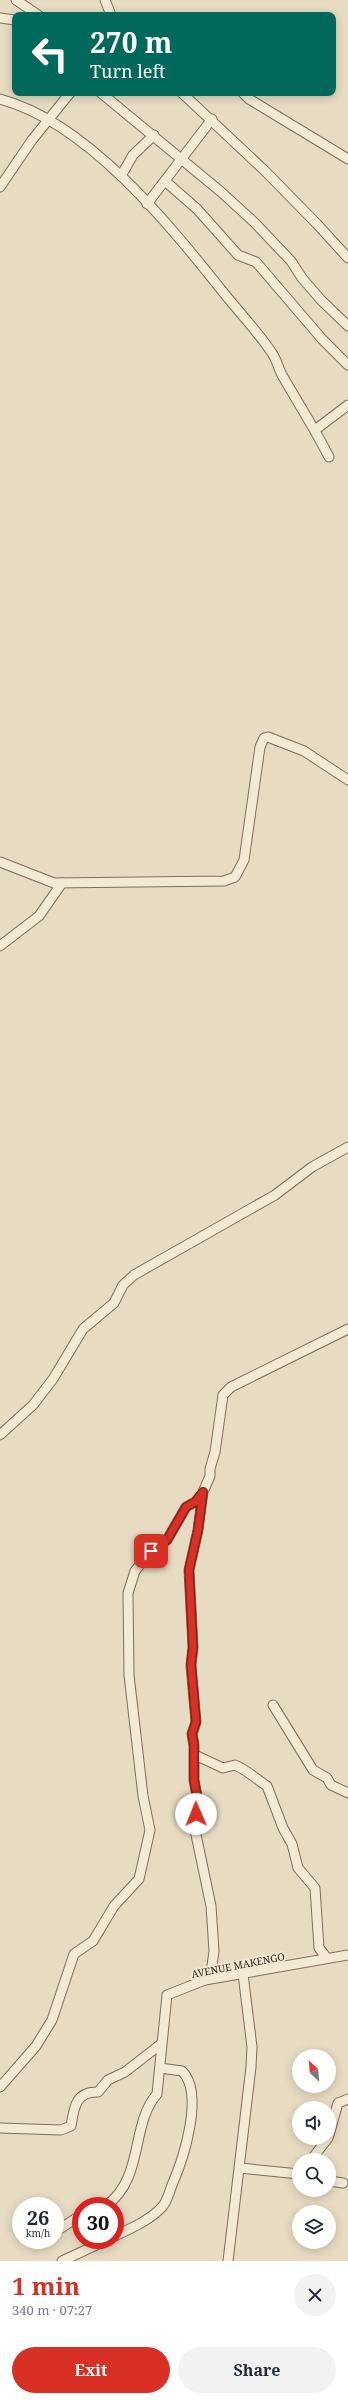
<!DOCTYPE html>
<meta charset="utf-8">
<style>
body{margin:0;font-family:"Noto Serif",serif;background:#f2f2f3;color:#1f2937;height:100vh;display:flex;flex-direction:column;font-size:15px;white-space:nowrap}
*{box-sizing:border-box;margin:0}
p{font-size:13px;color:#747a83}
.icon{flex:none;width:22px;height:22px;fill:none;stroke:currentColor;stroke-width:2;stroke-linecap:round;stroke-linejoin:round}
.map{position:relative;height:2261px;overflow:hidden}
.drawer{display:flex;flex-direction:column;background:#fff;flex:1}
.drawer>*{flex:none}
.guide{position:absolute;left:12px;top:12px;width:324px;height:84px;border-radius:8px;box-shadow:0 2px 10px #0003;background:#00695c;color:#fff;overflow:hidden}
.needle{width:26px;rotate:334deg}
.controls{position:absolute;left:292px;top:2049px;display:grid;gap:8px}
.controls a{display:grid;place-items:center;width:44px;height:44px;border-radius:50%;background:#fff;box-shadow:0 2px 10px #0003;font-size:20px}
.speed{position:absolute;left:12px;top:2197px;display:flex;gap:8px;font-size:20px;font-weight:700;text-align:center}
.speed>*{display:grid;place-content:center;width:52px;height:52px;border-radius:50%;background:#fff;box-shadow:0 2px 10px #0003;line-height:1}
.speed small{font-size:10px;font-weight:400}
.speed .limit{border:6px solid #d22;background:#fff;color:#111}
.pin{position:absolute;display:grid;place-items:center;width:34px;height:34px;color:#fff;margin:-17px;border-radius:8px;box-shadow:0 2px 6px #0006}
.me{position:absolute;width:44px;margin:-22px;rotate:359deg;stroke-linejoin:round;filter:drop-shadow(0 0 3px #0008)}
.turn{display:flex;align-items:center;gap:14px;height:84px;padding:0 12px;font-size:18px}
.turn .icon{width:52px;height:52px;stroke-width:2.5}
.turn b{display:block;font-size:28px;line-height:34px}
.round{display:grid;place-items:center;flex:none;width:42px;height:42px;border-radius:21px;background:#f2f2f3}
.head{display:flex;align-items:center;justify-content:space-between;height:68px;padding:0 12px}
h1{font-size:24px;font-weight:700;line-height:30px;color:#d93025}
.cta{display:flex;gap:8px;margin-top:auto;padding:8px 12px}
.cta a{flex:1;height:46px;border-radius:24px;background:#d93025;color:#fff;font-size:16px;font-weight:700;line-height:46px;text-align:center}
.cta a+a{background:#f2f2f3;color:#1f2937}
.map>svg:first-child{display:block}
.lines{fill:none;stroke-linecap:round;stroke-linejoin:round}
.street-casing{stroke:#7e6e5c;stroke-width:11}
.street{stroke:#f3ead4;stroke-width:9}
.route-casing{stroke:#8d1f18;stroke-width:10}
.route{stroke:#d93025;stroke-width:7}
.labels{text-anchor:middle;stroke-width:4;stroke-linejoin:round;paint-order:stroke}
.street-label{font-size:10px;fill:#30271e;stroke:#f0e7d0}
</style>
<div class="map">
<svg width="348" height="2261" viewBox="0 0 348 2261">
<rect width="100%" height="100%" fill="#e7dcc2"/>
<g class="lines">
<g class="street-casing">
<g id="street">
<path d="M16 0 38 15"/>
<path d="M105 0 111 15"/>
<path d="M0 18 15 20"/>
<path d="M101 93 220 191 255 223 291 261 302 278 321 300 348 326"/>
<path d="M182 93 265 171 317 224 348 258"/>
<path d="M243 93 249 99 348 159"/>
<path d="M0 99C87 122 168 223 223 292 239 312 258 332 272 353 277 360 278 368 282 375 298 403 315 429 329 457"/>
<path d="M121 176 133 155 154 135"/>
<path d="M165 181 197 209 238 255 256 262 322 339 348 365"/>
<path d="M0 187 32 140 70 93"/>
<path d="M147 204 212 119"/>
<path d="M315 430 348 405"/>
<path d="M0 862 54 883 224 881 235 877 244 860 260 747 264 738 268 737 304 751 348 780"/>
<path d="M0 946 39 916 62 883"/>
<path d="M0 1435 33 1405 53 1379 83 1329 114 1303 123 1285 134 1275 275 1195 312 1167 348 1147"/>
<path d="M273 1705 313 1770 327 1778 331 1785 348 1793"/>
<path d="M195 1755 223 1768 235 1765C247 1770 256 1779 267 1786L283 1828 292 1844 298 1868 315 1888 319 1948 326 1957"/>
<path d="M205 1980 211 1973 214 1951 211 1906 195 1830 198 1801 194 1780V1746L192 1734 196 1722 191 1666 193 1647 189 1570 198 1530 203 1492 210 1476V1469L215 1452 223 1395 231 1387 348 1329"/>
<path d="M0 2087 36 2046 52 2020 74 1954 93 1941 114 1906 139 1879 150 1830 143 1796 129 1675 128 1593 135 1571 151 1551 167 1540 186 1507 195 1502 202 1494"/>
<path d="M0 2128 61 2130 71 2126C74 2107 76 2091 98 2092L108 2080 125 2072 161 2044"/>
<path d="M329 2135 338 2103 348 2099"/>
<path d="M311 2160 328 2138"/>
<path d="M240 2168 299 2174"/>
<path d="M329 2181 343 2183"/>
<path d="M106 2206C145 2177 130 2125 157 2094L167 1995 205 1980 348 1955"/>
<path d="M58 2230 81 2215"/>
<path d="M115 2236C131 2228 149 2221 162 2207 167 2202 169 2193 172 2185 183 2160 205 2094 182 2071L160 2068"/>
<path d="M62 2261 107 2240"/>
<path d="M228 2261 251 2067 252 2047 243 1974"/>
</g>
</g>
<use href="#street" class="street"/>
</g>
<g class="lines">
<g class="route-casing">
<path id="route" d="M151 1551 167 1540 186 1507 195 1502 203 1492 198 1530 189 1570 193 1647 191 1664 196 1722 192 1734 194 1744V1780L198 1801 196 1814"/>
</g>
<use href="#route" class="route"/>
</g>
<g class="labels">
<g class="street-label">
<text transform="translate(238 1965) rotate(-11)" y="4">AVENUE MAKENGO</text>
</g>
</g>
</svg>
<div class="controls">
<a><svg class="needle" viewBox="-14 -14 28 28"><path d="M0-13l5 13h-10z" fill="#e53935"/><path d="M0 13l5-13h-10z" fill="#747a83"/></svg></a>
<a><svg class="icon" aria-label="sound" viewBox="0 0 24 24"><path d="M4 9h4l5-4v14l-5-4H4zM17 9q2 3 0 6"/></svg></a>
<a><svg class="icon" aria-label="search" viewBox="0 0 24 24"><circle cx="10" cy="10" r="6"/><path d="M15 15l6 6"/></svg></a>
<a><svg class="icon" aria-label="layers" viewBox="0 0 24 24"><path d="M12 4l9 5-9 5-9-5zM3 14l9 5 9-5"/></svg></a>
</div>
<div class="speed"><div>26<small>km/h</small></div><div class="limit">30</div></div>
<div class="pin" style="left:151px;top:1551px;background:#d93025"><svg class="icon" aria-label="arrive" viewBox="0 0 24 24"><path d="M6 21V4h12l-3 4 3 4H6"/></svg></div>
<svg class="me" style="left:196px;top:1814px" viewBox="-20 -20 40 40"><circle r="19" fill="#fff"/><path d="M0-13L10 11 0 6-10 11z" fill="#d93025"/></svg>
<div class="guide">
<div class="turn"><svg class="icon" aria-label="left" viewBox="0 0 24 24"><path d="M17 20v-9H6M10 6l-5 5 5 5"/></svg><div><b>270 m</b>Turn left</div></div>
</div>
</div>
<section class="drawer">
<div class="head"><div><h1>1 min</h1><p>340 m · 07:27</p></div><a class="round"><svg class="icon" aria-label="close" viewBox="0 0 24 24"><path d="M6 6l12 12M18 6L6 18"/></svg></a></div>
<div class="cta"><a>Exit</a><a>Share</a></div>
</section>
